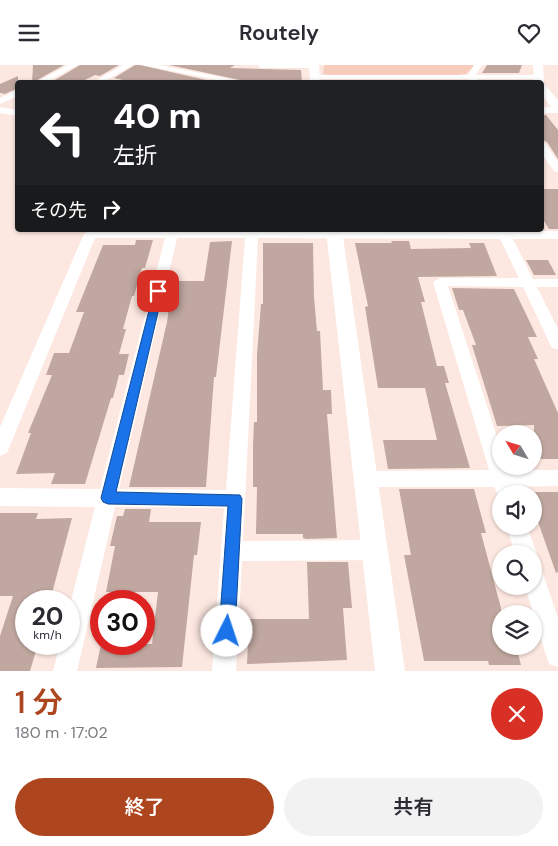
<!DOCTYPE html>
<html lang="ja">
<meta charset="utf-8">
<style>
body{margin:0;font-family:"DM Sans","Noto Sans JP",sans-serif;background:#f2f2f3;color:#2b2b33;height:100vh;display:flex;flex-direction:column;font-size:19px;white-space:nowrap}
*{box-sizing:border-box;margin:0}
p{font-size:16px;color:#7c7c81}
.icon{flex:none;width:28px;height:28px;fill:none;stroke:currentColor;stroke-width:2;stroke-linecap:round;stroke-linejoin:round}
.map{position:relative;height:606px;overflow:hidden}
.sheet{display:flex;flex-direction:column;background:#fff;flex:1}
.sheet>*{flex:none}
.guide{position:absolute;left:15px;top:15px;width:529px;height:152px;border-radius:5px;box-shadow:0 1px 4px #0004;background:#202124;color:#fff;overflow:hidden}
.needle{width:32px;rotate:308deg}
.tools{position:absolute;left:492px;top:360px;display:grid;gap:10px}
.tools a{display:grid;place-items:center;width:50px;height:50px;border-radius:50%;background:#fff;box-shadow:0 1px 4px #0004;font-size:25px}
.speed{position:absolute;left:15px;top:525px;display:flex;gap:10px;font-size:25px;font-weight:700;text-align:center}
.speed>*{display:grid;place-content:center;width:65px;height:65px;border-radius:50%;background:#fff;box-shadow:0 1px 4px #0004;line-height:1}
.speed small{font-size:12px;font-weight:400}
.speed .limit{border:8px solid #d22;background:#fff;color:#111}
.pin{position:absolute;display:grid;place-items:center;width:42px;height:42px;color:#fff;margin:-21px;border-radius:10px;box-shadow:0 2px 8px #0006}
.me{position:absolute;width:55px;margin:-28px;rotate:4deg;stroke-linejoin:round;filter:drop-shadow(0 0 4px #0008)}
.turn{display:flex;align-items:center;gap:18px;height:105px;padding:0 15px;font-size:22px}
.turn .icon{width:65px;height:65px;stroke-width:2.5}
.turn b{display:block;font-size:35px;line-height:42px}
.then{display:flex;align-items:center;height:48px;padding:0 15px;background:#0003;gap:10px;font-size:19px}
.round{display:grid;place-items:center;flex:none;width:52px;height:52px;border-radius:26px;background:#f2f2f3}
.summary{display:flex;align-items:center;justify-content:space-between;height:85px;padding:0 15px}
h1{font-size:30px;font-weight:600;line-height:38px;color:#ad461f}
.primary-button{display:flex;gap:10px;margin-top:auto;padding:10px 15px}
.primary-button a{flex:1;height:58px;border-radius:30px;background:#ad461f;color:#fff;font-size:20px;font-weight:600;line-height:58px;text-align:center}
.primary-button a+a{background:#f2f2f3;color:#2b2b33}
header{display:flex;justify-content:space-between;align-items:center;height:65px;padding:0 15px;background:#fff;font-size:22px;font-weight:600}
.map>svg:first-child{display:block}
.green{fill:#f8ccbc}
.building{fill:#c0a8a0}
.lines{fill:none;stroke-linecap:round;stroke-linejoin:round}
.minor{fill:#fff;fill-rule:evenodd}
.tertiary{fill:#fff;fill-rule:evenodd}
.route{fill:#1a73e8;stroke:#114b97}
</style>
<header><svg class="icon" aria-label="menu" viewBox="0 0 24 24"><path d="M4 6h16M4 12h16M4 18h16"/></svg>Routely<svg class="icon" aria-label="heart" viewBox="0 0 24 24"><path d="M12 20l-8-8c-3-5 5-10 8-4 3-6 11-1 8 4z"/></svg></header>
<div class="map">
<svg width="558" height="606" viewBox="0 0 558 606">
<rect width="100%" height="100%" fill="#fde8e1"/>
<path class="green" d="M324 0H475L466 9 456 10H329L323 9Z"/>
<g class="building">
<path d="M33 0H64L32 18Z"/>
<path d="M80 0H119L100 11 95 10 79 18H50Z"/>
<path d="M135 0H140L219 18H137L114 13Z"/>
<path d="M169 0H235L230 3 301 5 302 18H254Z"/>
<path d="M487 0H522L519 8H482Z"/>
<path d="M18 11V23L5 29 0 28V19Z"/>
<path d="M541 50H546L558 65V94L547 77 541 74Z"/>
<path d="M541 124H558V164H549L541 151Z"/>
<path d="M136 175H153L145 203H142L134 231H132L123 264H126L119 289H129L124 310H119L113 333H111L85 419H51L55 408 16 409 31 368H28L52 310H46L54 288H69L84 247H76L103 180H135Z"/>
<path d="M232 176 216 312H214L206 422H129L167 257 173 216H204L210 177Z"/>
<path d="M391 176H409L411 184 471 183 469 178H484L497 211 418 212 425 237H421L437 301H444L449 318H445L470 403 388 404 383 375H437L425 323H378L365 242 368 241 355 178H392Z"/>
<path d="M263 178H313L314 232 317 266H320L323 325H331L332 349H327L337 473 306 474 303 473V469H256L257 422H253V380L254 357H257V290L261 239H263Z"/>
<path d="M526 195H548L556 210H534Z"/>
<path d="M452 223 514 224 537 272H528L538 294H534L558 348V394H534V360L497 361 472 280H476L463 245H459Z"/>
<path d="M399 424H474L486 468H481L501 543V581H516L521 600H489L488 596H424L404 490H411Z"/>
<path d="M534 427H558V507L556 508 537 454H534Z"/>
<path d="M125 444H151L149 457H201L197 490H194L182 602 96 603 101 579H152L158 527H106L115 481H110L117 451H123Z"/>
<path d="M0 448H38L36 454 72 453 50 536H26V579H38L30 606H0V571L13 531H0Z"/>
<path d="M307 497H348L352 543H343L347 595 247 599 249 554H309Z"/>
</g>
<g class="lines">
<g class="minor">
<path d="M68 0H78L45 18H34Z"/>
<path d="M123 0H133L102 18H91Z"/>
<path d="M142 0H159L252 18H231Z"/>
<path d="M258 0H316L317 1 313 3H261Z"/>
<path d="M474 0H482L476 10H537L541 12 537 14H477L479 18H471L469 14H314L310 12 314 10H468Z"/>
<path d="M18 25V31L0 39V33Z"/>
<path d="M0 42 18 45V51L0 48Z"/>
<rect x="541" y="42" width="17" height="6"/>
<path d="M541 77 545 78 558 97V107L554 106 541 88Z"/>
<path d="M90 165 558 166V174H513L533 214H558V222H537L558 264V284L552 283 550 279 523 222 448 221 501 384V401H507L508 405H558V421L513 422 516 429H501V436L494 422H365L358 420 355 414 358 408 365 406 489 405 433 217 440 213H519L500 174 258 173 243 476 375 475 383 478 386 485 383 492 375 495 242 496 236 606H212L224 443 115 442 77 606H53L60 579H69V544L95 442 0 441V423L100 424 165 173H95L9 383 7 388 0 391V362L84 169ZM177 173H245L226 425 119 424Z"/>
<path d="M507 461H527L537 489 534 496V489H515Z"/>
<path d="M534 503 542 506 558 553V602L549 599 546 590 525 521H534Z"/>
</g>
<g class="tertiary">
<path d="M309 0H319L320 18H310Z"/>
<path d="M533 0H543L544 19 558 35V45C547 42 541 28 541 18H534Z"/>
<path d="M326 165H342L405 606H375Z"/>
</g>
</g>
<path class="route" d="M158 223 163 226 116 427 240 430 242 434 235 566 233 572 227 574 221 572 219 566 228 441 108 439 103 437 101 433 154 226Z"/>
</svg>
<div class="tools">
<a><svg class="needle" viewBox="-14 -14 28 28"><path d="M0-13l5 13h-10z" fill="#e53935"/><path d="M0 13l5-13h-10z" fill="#7c7c81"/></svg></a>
<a><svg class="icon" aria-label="sound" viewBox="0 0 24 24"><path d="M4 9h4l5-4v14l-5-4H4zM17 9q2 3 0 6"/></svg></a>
<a><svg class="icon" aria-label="search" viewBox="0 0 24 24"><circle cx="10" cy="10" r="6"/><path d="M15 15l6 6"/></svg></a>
<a><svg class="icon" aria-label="layers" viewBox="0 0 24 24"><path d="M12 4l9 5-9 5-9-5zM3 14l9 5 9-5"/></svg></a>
</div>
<div class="speed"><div>20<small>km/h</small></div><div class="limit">30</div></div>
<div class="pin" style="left:158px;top:226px;background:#d93025"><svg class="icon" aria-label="arrive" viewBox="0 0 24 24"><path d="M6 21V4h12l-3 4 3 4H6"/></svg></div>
<svg class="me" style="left:227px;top:566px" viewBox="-20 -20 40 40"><circle r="19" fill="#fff"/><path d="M0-13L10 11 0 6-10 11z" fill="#1a73e8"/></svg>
<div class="guide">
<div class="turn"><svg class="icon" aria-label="left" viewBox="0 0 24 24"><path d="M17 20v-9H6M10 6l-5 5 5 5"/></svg><div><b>40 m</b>左折</div></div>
<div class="then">その先<svg class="icon" aria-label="right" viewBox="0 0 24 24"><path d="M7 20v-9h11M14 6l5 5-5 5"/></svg></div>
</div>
</div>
<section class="sheet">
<div class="summary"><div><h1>1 分</h1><p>180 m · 17:02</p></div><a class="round" style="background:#d93025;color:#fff"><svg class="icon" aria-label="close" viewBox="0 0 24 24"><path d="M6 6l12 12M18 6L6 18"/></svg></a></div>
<div class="primary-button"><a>終了</a><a>共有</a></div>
</section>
